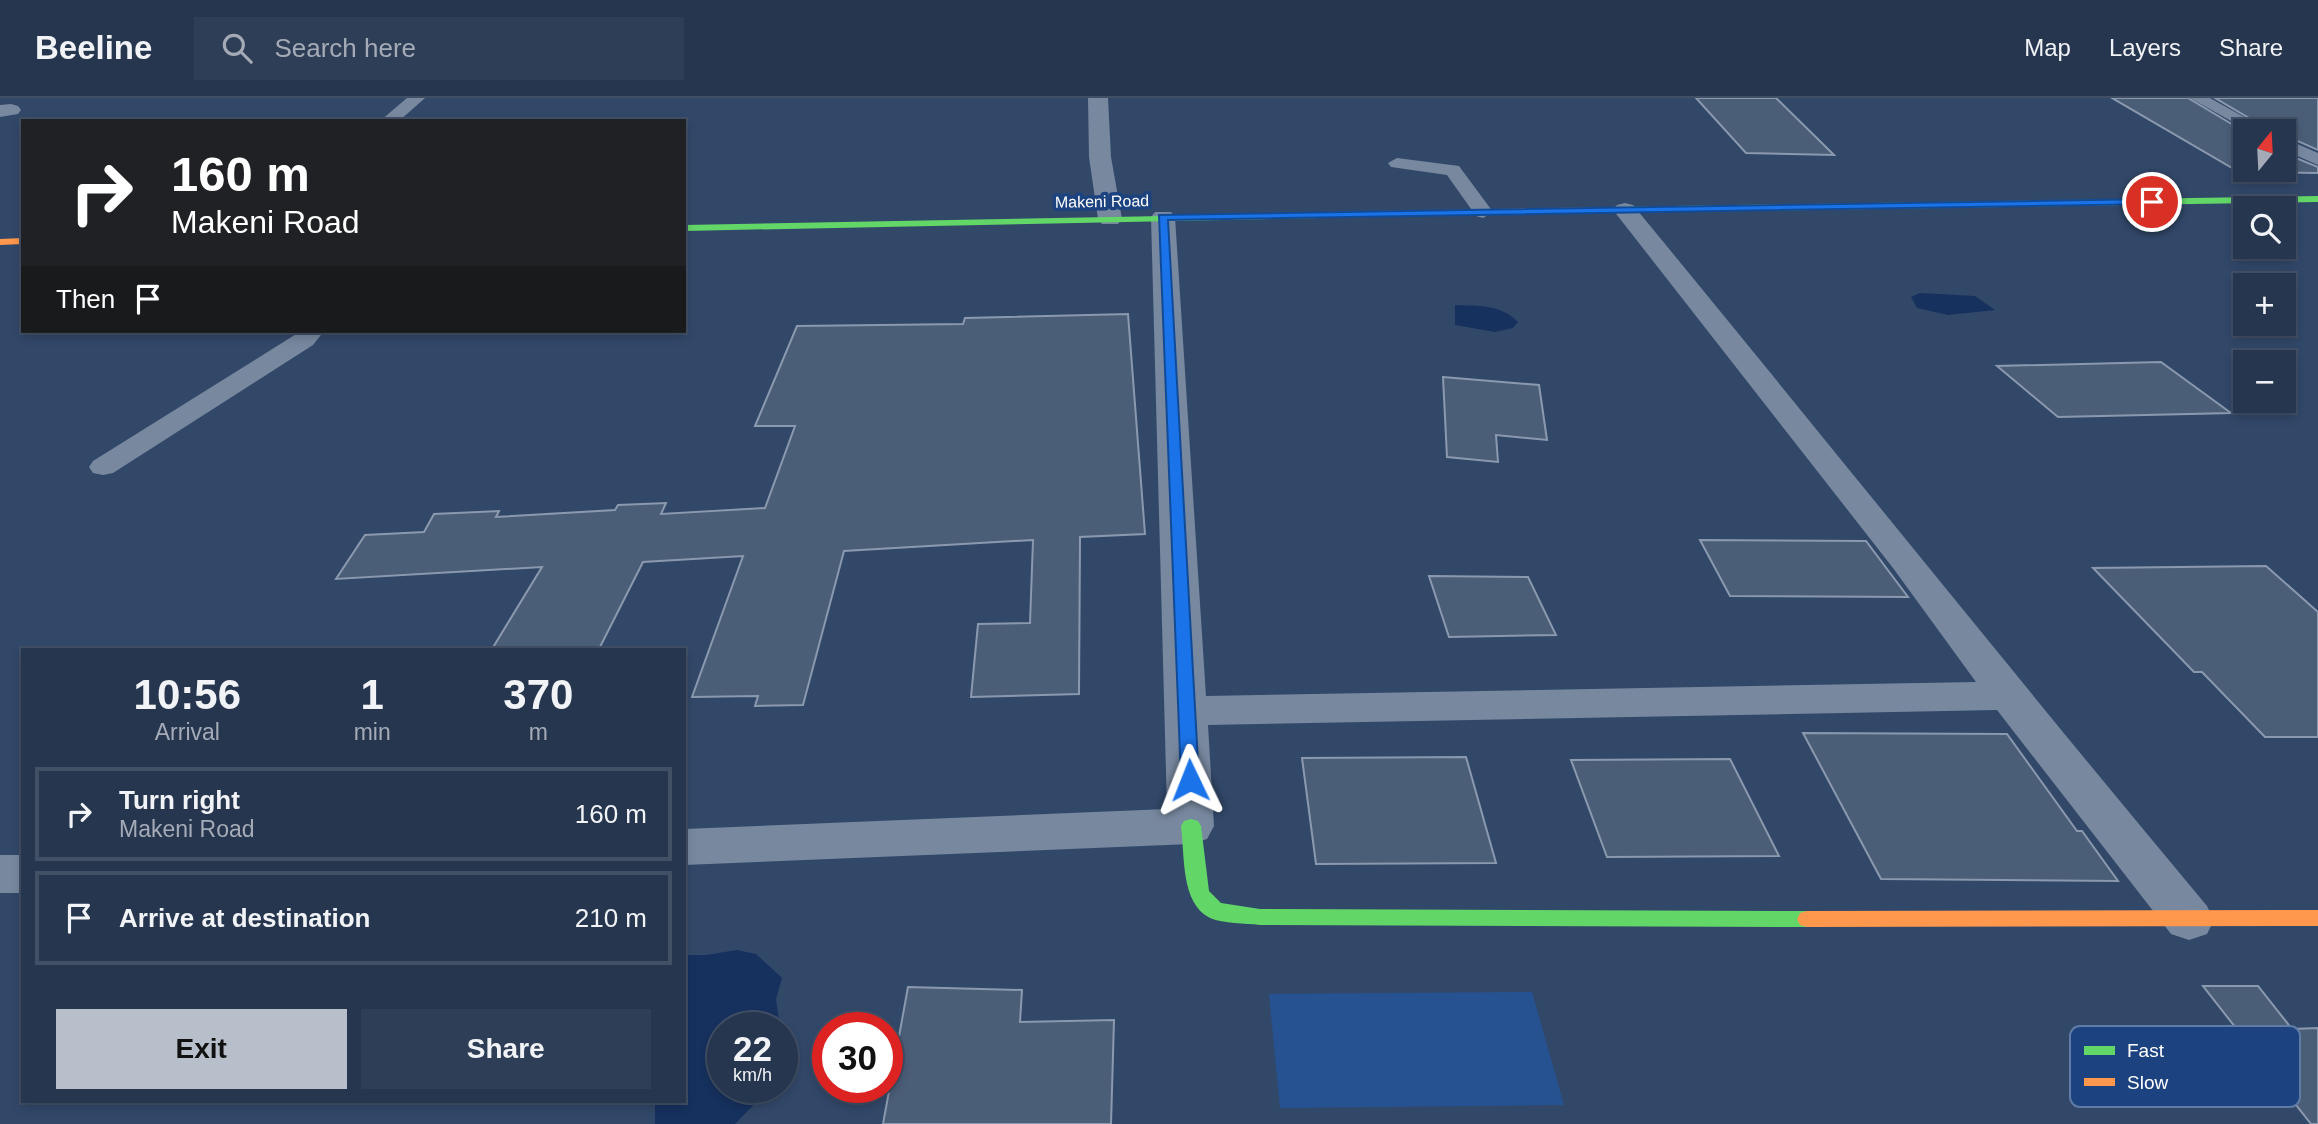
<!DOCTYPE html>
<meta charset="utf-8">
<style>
body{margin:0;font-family:Helvetica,sans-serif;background:#2e3e56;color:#f1f3f6;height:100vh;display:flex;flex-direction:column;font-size:26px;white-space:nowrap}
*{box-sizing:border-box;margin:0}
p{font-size:23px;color:#a4abb7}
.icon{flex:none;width:38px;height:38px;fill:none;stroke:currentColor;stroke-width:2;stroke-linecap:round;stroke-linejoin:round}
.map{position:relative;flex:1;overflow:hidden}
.sheet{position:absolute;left:21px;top:550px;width:665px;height:455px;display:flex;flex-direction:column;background:#26364f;border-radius:0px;box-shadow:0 4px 10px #0003,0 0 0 2px #425066}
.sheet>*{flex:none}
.top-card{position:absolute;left:21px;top:21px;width:665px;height:214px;border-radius:0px;box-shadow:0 4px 10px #0003,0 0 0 2px #425066;background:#202124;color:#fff;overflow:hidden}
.needle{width:46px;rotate:18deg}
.tools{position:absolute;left:2233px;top:21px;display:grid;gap:14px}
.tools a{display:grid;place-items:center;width:63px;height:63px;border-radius:0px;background:#26364f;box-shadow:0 4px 10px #0003,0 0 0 2px #425066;font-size:35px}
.speed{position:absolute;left:707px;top:914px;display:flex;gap:14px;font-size:35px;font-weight:700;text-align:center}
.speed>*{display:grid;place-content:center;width:91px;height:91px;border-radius:50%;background:#26364f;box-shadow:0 4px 10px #0003,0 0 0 2px #425066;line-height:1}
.speed small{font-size:18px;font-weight:400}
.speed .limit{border:10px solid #d22;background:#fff;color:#111}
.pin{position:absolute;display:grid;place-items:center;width:60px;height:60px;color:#fff;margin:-30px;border:4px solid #fff;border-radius:50%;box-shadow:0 2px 7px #0007}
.me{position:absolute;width:77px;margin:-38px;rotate:358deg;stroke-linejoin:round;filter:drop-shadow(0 0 5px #0008)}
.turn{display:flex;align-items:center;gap:24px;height:147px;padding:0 35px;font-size:32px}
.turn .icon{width:91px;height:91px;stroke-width:2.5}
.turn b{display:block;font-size:49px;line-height:60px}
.then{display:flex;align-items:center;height:66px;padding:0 35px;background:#0003;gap:14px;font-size:26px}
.eta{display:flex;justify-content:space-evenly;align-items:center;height:119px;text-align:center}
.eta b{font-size:42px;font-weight:700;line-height:49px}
.cta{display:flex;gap:14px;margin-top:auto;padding:14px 35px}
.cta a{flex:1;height:80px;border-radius:0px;background:#b7bfca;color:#111;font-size:28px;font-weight:700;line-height:80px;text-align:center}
.cta a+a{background:#2e3e56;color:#f1f3f6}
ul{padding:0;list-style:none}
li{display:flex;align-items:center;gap:21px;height:94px;margin:0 14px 10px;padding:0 21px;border:4px solid #425066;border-radius:0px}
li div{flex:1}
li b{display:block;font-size:26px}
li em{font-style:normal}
header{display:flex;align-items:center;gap:42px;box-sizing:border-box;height:98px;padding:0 35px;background:#26364f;border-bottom:2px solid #425066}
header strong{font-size:33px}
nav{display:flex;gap:38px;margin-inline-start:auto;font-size:24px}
.search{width:490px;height:63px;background:#2e3e56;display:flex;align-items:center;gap:18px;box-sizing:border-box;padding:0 24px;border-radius:0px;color:#a4abb7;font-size:26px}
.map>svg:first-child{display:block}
.green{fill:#275292}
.water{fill:#16315e}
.building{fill:#4b5e78;stroke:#8b99ae;stroke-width:2}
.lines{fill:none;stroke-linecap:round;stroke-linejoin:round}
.lane{fill:#78889f;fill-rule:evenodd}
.street{fill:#78889f;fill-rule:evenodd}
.fast{fill:#63d668;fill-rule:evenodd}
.slow{fill:#ff974d;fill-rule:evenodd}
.route{fill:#1a73e8;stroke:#114b97;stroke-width:2}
.labels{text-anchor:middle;stroke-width:7;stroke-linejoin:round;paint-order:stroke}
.far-street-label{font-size:16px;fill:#fff;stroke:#1c437f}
.key{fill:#1c437f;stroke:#607ba5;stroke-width:2}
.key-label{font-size:19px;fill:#fff}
</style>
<header>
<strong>Beeline</strong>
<div class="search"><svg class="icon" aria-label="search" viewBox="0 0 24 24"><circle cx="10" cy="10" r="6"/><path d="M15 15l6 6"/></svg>Search here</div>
<nav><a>Map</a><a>Layers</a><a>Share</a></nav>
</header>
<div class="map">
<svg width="2318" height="1026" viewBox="0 0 2318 1026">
<rect width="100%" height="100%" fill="#324869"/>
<path class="green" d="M1532 894 1564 1007 1280 1010 1269 896Z"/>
<g class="water">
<path d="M1920 195 1975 198 1995 212 1948 217 1917 210 1911 199Z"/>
<path d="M1455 207C1478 208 1501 206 1518 224L1513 230 1495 234 1455 227Z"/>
<path d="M737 852 756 856 782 880 776 901 780 929H723V989H767L764 996 735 1026H655V1003H684V857H706Z"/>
</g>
<g class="building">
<path d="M1696 0H1776L1834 57 1746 55Z"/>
<path d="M2112 0H2188L2245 34V72H2284V55L2318 69V75L2239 74Z"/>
<path d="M2215 0H2318V52L2284 37V33H2271Z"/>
<path d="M1128 216 1145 436 1080 439 1079 596 971 599 978 526 1030 525 1033 442 844 453 803 607 755 608 758 598 692 599 743 458 643 464 599 551H492L542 469 336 481 365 437 424 434 434 416 499 413 496 419 615 412 618 407 666 405 661 416 765 410 795 328H755L797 228 963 226 965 220Z"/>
<path d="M2161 264 2231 315 2058 319 1997 268Z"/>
<path d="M1443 279 1539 287 1547 342 1496 337 1498 364 1447 359Z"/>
<path d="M1700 442 1866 443 1908 499 1730 498Z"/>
<path d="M2266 468 2318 514V639H2265L2202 574H2194L2093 470Z"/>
<path d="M1429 478 1528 479 1556 537 1449 539Z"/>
<path d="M1803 635 2007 636 2077 733H2082L2118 783 1881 781Z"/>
<path d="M1466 659 1496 765 1316 766 1302 660Z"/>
<path d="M1730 661 1779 758 1607 759 1571 662Z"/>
<path d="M2203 888H2258L2292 931 2318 930V1026H2311Z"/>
<path d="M908 889 1022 892 1020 924 1114 922 1111 1026H883Z"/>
</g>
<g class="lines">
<g class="lane">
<path d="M407 0H425L399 23H380Z"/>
<path d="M2190 0H2210L2269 33H2249Z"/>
<path d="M2284 40 2318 55V67L2284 52Z"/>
<path d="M1397 60 1459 68 1493 114 1483 120 1476 118 1447 77 1391 69 1388 65Z"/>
<path d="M301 233H324L313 247 113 375 103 377 93 375 89 369 93 363Z"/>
</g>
<g class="street">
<path d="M1088 0H1108L1111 59 1122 121 1118 126H1102L1098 121 1089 59Z"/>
<path d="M11 6 18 8 21 12 18 16 0 19V7Z"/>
<path d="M1625 105 1633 107C1825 340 2013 576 2207 808L2214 822 2207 836 2189 842 2171 836 1997 612 1208 627 1214 728 1207 741 1191 746 684 767V731L1167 711 1151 119 1155 114H1171L1175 119 1206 598 1976 584 1893 470 1617 117 1613 112 1617 107Z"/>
<rect x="0" y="757" width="23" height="38"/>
</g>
<g class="fast">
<path d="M2318 98V104L1610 115 1605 112 1610 109Z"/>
<path d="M1325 115V119L1322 120 684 133V127Z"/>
<path d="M1191 721 1198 723 1201 728 1209 793 1221 805 1260 811 1807 813 1814 815 1817 821 1814 827 1807 829 1260 827C1245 825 1224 826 1210 820 1180 805 1185 756 1181 728L1184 723Z"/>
</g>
<g class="slow">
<path d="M1610 109 1615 112 1613 114 1322 120 1317 117 1322 114Z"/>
<path d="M23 140V146L0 147V141Z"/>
<path d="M2318 812V828L1807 829 1800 827 1797 821 1800 815 1807 813Z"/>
</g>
</g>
<path class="route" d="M2152 101 2156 104 2155 106 1168 122 1199 682 1197 687H1184L1181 682 1159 117Z"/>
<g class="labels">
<g class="far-street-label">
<text transform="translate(1102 103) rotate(-1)" y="6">Makeni Road</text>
</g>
</g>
<rect x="2070" y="928" width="230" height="81" rx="10" class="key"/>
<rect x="2084" y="948" width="31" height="9" fill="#63d668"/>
<rect x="2084" y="980" width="31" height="8" fill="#ff974d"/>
<g class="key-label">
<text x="2127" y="959">Fast</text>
<text x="2127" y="991">Slow</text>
</g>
</svg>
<div class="tools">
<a><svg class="needle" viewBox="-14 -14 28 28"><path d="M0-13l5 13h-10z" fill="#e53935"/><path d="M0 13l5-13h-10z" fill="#a4abb7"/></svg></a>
<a><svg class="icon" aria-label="search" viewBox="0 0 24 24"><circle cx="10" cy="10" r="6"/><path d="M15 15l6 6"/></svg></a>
<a>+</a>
<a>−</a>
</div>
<div class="speed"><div>22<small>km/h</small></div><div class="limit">30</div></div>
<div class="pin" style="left:2152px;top:104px;background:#d93025"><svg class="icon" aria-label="arrive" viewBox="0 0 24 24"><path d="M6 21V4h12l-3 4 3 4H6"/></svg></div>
<svg class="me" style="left:1190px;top:682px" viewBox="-20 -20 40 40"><path d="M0-17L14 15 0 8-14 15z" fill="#1a73e8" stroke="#fff" stroke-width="4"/></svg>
<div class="top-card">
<div class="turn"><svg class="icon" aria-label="right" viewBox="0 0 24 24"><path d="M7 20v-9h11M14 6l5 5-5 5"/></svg><div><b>160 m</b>Makeni Road</div></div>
<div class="then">Then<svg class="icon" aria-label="arrive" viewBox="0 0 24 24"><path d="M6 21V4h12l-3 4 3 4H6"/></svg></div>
</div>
<section class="sheet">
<div class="eta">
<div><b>10:56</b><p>Arrival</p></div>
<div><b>1</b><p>min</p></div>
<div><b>370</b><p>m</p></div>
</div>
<ul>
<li><svg class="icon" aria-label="right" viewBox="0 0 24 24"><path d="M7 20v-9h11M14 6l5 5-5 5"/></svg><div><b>Turn right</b><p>Makeni Road</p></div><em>160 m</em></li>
<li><svg class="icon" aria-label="arrive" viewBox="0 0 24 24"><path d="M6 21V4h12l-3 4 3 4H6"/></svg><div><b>Arrive at destination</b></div><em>210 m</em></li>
</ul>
<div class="cta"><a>Exit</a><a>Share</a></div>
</section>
</div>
